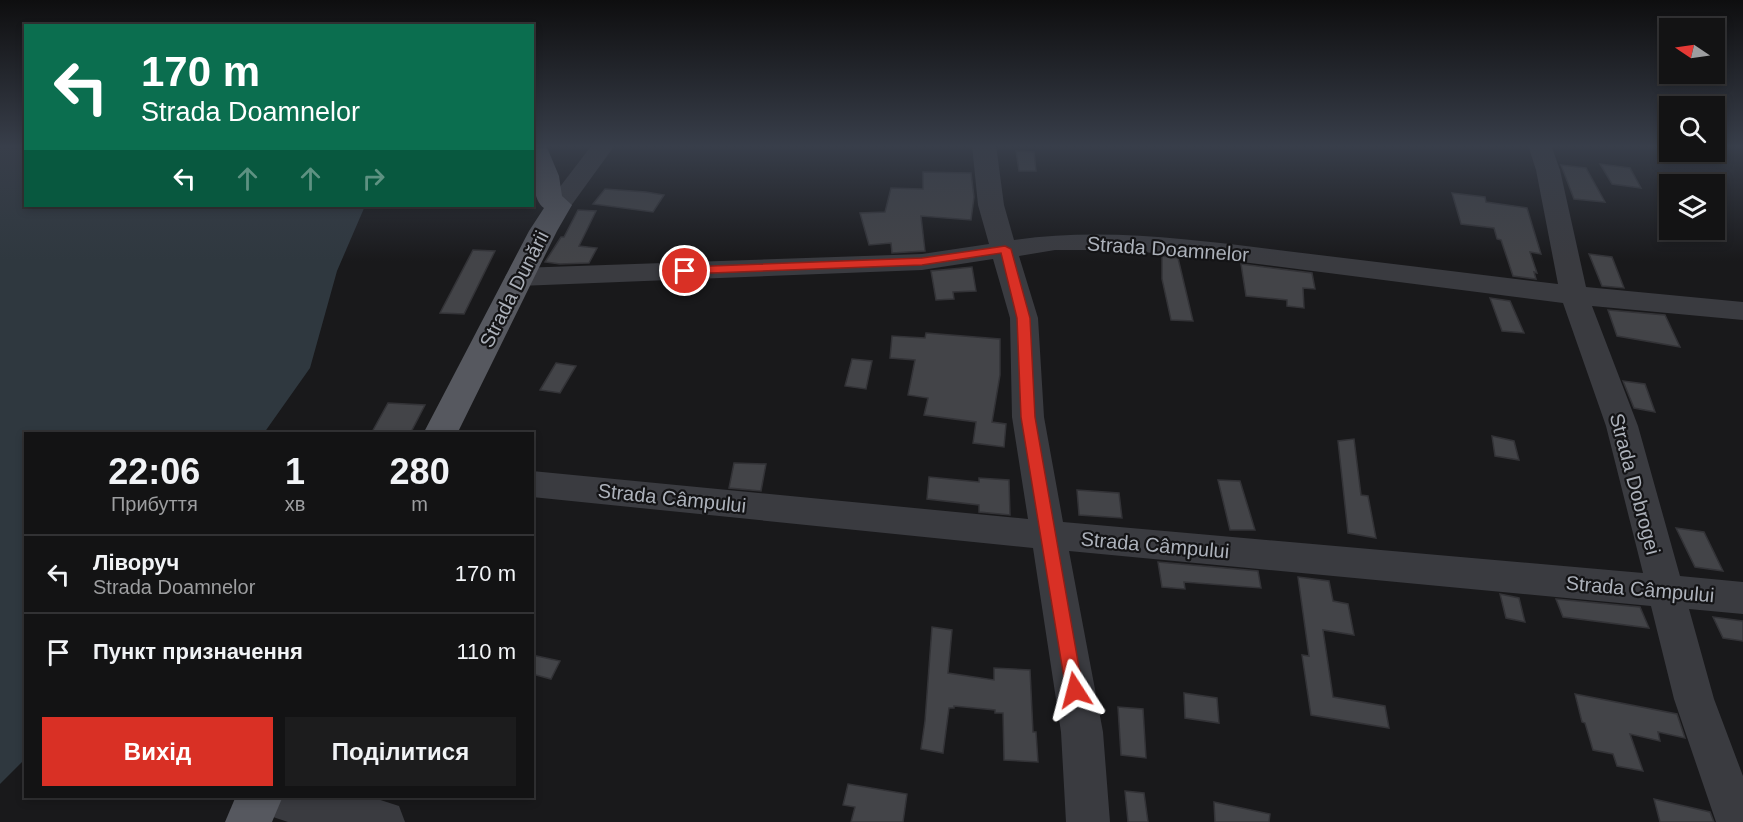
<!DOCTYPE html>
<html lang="uk">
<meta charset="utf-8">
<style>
body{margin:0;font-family:Helvetica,sans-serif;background:#1c1c1d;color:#f1f3f6;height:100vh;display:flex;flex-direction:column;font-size:22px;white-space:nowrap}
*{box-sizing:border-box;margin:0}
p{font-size:20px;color:#9d9ea0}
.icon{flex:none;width:33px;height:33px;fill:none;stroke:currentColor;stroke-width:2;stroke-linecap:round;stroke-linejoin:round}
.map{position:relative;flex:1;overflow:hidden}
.panel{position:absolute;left:24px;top:432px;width:510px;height:366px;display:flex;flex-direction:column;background:#131314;border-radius:0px;box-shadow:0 3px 9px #0003,0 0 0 2px #323234}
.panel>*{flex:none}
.hud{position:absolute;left:24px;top:24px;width:510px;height:183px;border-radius:0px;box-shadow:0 3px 9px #0003,0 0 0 2px #323234;background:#0b6e4f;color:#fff;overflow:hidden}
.needle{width:39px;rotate:283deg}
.tools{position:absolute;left:1659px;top:18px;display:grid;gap:12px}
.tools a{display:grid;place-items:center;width:66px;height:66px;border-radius:0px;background:#131314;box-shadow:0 3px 9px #0003,0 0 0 2px #323234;font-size:30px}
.pin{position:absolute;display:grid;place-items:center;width:51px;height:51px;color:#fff;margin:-26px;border:3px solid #fff;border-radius:50%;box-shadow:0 2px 6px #0007}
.me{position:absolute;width:66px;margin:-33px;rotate:351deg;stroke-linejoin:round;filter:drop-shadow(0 0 4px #0008)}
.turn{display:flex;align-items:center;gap:21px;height:126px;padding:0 18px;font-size:27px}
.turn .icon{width:78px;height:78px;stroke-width:2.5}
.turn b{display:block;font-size:42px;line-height:51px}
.lanes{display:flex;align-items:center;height:57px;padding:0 18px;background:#0003;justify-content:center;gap:30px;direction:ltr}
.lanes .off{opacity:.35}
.eta{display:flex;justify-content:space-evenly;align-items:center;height:102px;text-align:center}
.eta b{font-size:36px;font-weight:700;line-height:42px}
.primary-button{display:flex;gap:12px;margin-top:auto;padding:12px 18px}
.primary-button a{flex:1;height:69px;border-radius:0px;background:#d93025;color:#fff;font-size:24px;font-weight:700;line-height:69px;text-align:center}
.primary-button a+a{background:#1c1c1d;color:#f1f3f6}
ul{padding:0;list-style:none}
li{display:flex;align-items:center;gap:18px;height:78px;padding:0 18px;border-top:2px solid #323234}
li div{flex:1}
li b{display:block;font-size:22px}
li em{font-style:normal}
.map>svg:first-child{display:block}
.water{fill:#2f383f}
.building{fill:#434448;stroke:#333337;stroke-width:1.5}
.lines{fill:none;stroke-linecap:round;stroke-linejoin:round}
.minor{fill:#3a3b40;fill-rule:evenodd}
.major{fill:#56585f;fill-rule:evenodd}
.route{fill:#d93025;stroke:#8d1f18;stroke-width:1.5}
.labels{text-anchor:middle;stroke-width:4.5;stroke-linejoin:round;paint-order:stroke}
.street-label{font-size:20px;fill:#acb1ba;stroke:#141416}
</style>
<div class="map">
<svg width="1743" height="822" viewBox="0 0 1743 822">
<rect width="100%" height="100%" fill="#19191b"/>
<path class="water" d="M0 145H25L26 206H365L337 271 310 368 264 433 26 434 25 759 0 784Z"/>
<g class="building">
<path d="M1016 151 1034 152 1036 171H1019Z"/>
<path d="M1600 164 1630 168 1641 188 1612 184Z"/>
<path d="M1561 165 1586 168 1605 202 1574 199Z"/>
<path d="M923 172 971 173 974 197 971 220 921 216 925 251 892 253 891 243 869 245 860 213 885 212 891 188 923 189Z"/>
<path d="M605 189 646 192 664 195 653 212 593 204Z"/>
<path d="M1452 193 1485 197 1486 202 1527 208 1541 254 1530 252 1537 273 1534 272 1536 279 1513 276 1501 240 1497 239 1494 228 1461 224Z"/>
<path d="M578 210 596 211 579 246 597 248 589 263 560 264 545 262 561 237H564Z"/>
<path d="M473 250 495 251 464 314 440 313Z"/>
<path d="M1589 254 1612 257 1624 288 1602 286Z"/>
<path d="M1162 256 1178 258 1193 321 1171 320 1162 279Z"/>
<path d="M1241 264 1312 273 1315 289 1303 288 1304 308 1287 306V300L1246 296Z"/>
<path d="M972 267 976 291 953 292 954 299 936 300 931 271Z"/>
<path d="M1490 298 1510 301 1524 333 1502 331Z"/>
<path d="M1608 310 1665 315 1680 347 1617 336Z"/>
<path d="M926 333 1000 339V375L992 422 1006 424 1004 447 973 443 976 422 924 415 928 398 908 395 915 360 890 358 892 336 925 338Z"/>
<path d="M852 359 872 361 866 389 845 386Z"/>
<path d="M556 363 576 366 560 393 540 390Z"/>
<path d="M1623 381 1645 384 1655 412 1634 408Z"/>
<path d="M388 403 425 405 410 434 372 432Z"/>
<path d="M1492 436 1514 441 1519 460 1495 456Z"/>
<path d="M1354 439 1361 495 1368 496 1376 538 1348 533 1338 441Z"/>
<path d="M734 463 766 464 761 491 729 488Z"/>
<path d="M929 477 979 482V478L1009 480 1010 515 979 512V505L927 499Z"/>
<path d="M1218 480 1240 481 1255 530H1230Z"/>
<path d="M1077 490 1119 493 1122 518 1079 515Z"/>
<path d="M1676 528 1704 532 1723 571 1695 567Z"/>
<path d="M1158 562 1258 571 1261 588 1184 582 1185 589 1162 587Z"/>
<path d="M1298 577 1329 581 1333 601 1348 604 1354 635 1323 630 1333 697 1385 706 1389 728 1311 715 1302 655 1309 656Z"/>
<path d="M1500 594 1519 598 1525 622 1506 618Z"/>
<path d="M1556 599 1640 607 1649 628 1563 617Z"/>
<path d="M1713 617 1743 621V641L1723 638Z"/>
<path d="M932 627 952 630 948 673 994 680V668L1030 670 1033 732H1036L1038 762 1004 760 1003 713H995V710L954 706V708H949L943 753 921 749 925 721Z"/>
<path d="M532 655 560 661 551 679 532 674Z"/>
<path d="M1184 693 1217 698 1219 723 1185 718Z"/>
<path d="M1575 694 1677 714 1685 738 1658 732 1660 741 1630 734 1643 771 1617 766 1613 754 1593 750 1585 723 1582 722Z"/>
<path d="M1118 707 1143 709 1146 758 1121 755Z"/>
<path d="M848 784 907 794 903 822H851L855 807 843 805Z"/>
<path d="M1125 791 1144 793 1148 822H1128Z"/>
<path d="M1654 799 1710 812 1714 822H1660Z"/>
<path d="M1214 802 1270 814 1269 822H1215Z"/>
</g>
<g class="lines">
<g class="minor">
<path d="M592 145H615L568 210 559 213 550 210 546 205Z"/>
<path d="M972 145H996L1004 205 1014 240C1105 227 1196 240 1286 251 1377 262 1467 273 1558 284L1536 170 1528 145H1551L1560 170 1586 287 1743 302V320L1592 306 1638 426 1680 576 1743 582V614L1689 609 1714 699 1743 776V822H1716L1674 699 1651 606 1069 551 1103 732 1110 822H1066L1061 732 1033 548 532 497V471L1028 519 1012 417 1010 318 993 259 922 270 519 286 509 283 505 277 509 271 519 268 922 254 989 244 978 205ZM1055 250H1123L1234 261 1563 303 1606 426 1643 573 1063 522 1044 417 1038 318 1019 256Z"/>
<path d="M248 796H368L399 806 405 822H288L255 811Z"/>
</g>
<g class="major">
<path d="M532 145H546L559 176 562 196 572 205 557 231 457 434H423L529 231 544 208C530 198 532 162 532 145Z"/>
<path d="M236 796H283L272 822H225Z"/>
</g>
</g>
<linearGradient id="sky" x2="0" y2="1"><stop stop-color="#0e0e0f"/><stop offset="0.56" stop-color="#383e4a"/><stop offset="1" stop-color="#383e4a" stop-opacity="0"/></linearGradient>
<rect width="1743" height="261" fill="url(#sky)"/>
<path class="route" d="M1005 246 1011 249 1030 318 1035 417 1083 690 1081 696 1075 699 1069 696 1066 690 1021 417 1017 318 1001 253 922 265 685 274 679 271 685 267 922 258Z"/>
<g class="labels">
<g class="street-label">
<text transform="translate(1168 249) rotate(4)" y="7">Strada Doamnelor</text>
<text transform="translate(514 289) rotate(-63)" y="7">Strada Dunării</text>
<text transform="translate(1635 484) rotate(75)" y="7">Strada Dobrogei</text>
<text transform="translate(672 498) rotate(6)" y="7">Strada Câmpului</text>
<text transform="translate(1155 545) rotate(5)" y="7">Strada Câmpului</text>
<text transform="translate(1640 589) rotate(5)" y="7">Strada Câmpului</text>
</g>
</g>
</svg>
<div class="tools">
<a><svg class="needle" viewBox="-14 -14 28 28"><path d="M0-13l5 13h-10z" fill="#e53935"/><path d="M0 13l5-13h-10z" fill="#9d9ea0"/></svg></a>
<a><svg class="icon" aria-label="search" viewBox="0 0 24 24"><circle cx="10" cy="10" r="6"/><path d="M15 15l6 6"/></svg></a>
<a><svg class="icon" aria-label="layers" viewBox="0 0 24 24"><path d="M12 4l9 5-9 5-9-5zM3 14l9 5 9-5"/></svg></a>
</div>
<div class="pin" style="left:685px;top:271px;background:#d93025"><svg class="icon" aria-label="arrive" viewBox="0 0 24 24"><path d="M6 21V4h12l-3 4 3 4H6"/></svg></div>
<svg class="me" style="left:1075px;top:690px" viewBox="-20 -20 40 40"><path d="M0-17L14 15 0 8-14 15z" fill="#d93025" stroke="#fff" stroke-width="4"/></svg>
<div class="hud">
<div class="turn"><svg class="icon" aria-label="left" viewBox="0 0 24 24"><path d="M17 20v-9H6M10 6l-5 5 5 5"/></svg><div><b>170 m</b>Strada Doamnelor</div></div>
<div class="lanes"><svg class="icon" aria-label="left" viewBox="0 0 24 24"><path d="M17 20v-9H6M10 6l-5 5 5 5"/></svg><svg class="icon off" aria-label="ahead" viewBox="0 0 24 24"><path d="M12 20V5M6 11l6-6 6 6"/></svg><svg class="icon off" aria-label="ahead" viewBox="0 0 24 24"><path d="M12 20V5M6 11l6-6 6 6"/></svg><svg class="icon off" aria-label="right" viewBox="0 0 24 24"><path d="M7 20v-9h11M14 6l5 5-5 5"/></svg></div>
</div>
<section class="panel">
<div class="eta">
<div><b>22:06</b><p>Прибуття</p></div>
<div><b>1</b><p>хв</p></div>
<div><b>280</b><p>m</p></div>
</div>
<ul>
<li><svg class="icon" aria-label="left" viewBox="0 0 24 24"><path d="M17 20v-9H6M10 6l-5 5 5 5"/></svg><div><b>Ліворуч</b><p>Strada Doamnelor</p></div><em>170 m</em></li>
<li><svg class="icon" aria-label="arrive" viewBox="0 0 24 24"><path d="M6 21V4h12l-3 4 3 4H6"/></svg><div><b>Пункт призначення</b></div><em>110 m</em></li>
</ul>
<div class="primary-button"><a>Вихід</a><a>Поділитися</a></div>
</section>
</div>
